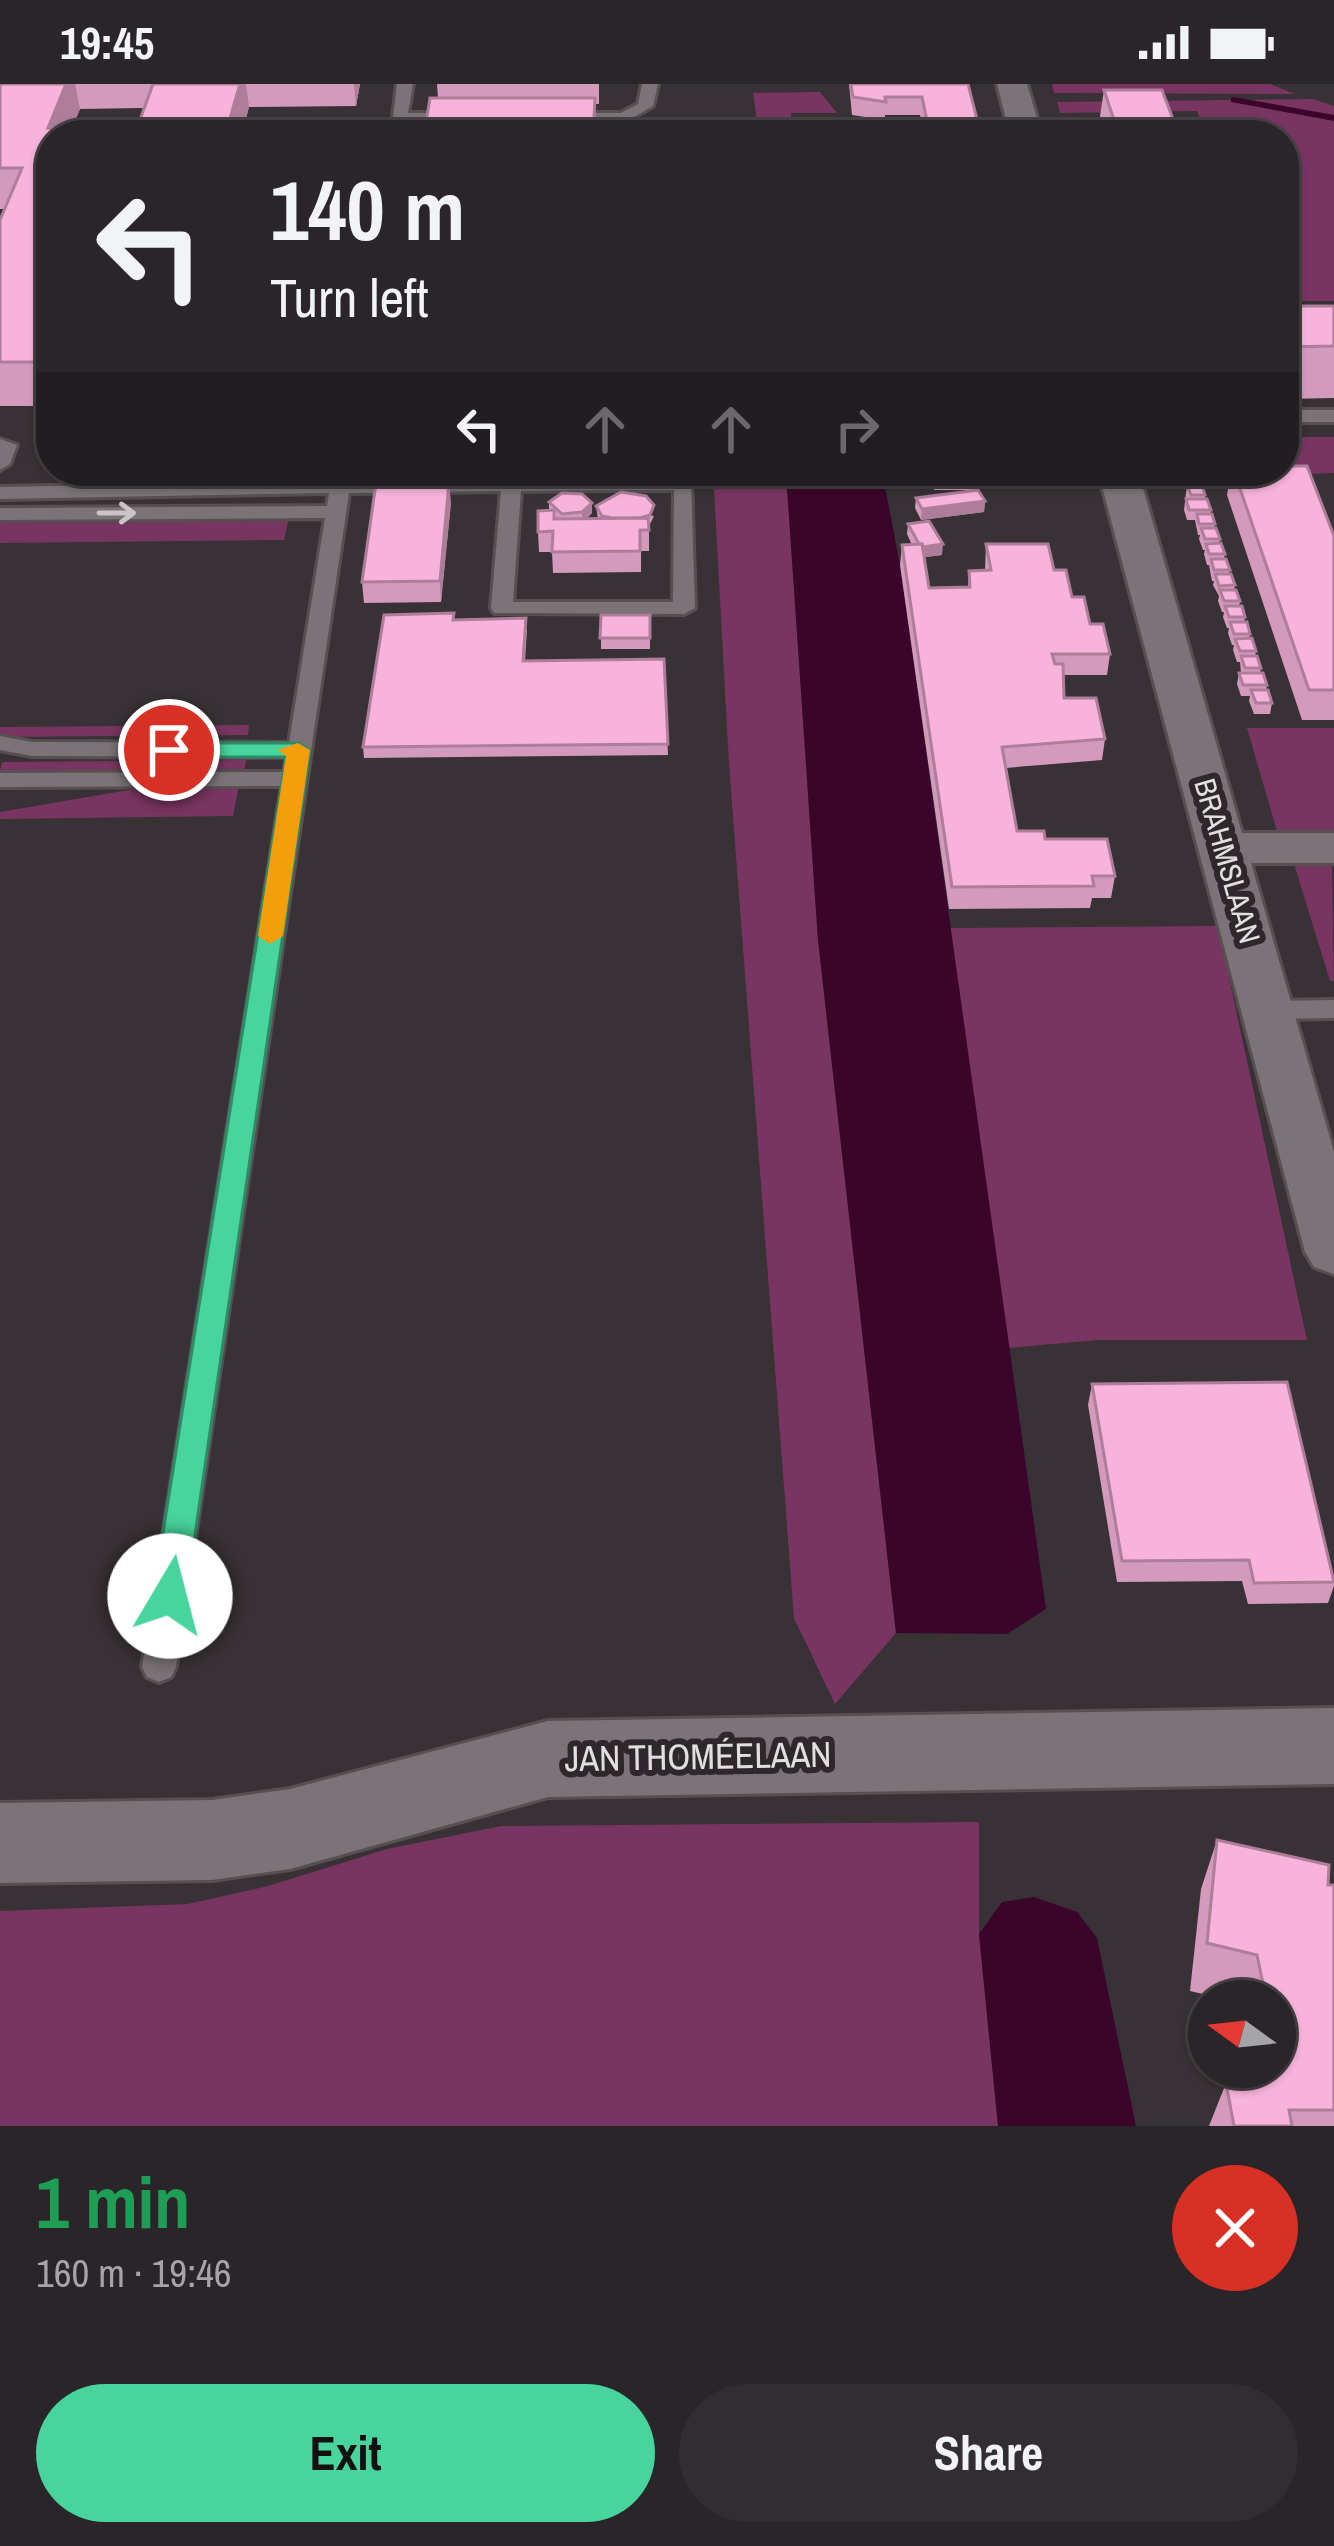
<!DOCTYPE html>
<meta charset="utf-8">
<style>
body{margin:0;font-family:"Archivo Narrow",sans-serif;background:#322d30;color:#f1f3f6;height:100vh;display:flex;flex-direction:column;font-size:45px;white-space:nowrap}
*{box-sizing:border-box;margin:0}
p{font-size:39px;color:#a5a5a8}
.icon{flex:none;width:66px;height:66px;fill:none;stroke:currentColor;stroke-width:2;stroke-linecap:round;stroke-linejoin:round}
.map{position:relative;height:2042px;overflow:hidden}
.drawer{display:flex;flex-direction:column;background:#2a2528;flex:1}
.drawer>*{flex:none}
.top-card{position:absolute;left:36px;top:36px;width:1263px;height:366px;border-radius:48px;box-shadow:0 3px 9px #0004,0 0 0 3px #464245;background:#2a2528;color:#f1f3f6;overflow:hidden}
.needle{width:78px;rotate:285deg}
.tools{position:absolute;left:1188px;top:1896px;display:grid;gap:24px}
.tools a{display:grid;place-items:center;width:108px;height:108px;border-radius:50%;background:#2a2528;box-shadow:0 3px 9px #0004,0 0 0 3px #464245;font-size:60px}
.pin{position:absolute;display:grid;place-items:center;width:102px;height:102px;color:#fff;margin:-51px;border:6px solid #fff;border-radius:50%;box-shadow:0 3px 12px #0007}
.me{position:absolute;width:132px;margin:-66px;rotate:8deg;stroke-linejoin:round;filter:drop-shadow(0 0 9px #0008)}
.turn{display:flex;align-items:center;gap:42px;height:252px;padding:0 36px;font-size:54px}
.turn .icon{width:156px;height:156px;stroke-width:2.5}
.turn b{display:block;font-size:84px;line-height:102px}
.lanes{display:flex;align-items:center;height:114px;padding:0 36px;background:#0003;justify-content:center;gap:60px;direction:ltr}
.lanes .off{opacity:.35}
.round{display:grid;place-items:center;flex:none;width:126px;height:126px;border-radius:63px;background:#322d30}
.headline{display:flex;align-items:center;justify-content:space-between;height:204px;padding:0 36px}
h1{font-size:72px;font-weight:700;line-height:90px;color:#1e9e55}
.primary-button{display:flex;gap:24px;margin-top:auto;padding:24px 36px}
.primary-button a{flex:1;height:138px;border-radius:72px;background:#48d49d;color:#111;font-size:48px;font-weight:700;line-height:138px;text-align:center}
.primary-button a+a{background:#322d30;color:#f1f3f6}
.status{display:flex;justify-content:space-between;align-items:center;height:84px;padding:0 60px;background:#2a2528;direction:ltr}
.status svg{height:33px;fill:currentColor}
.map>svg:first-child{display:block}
.green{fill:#793561}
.water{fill:#3b052b}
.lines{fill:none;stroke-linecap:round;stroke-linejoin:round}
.stream{fill:#3b052b;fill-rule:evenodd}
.lane-casing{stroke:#565053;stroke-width:6}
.street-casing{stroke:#565053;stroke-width:6}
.secondary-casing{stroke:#565053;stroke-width:6}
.lane{fill:#7b7377;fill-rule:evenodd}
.street{fill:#7b7377;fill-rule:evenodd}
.secondary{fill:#7b7377;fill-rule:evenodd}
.wall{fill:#d49abc;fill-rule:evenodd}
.shaded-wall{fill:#ad7d99}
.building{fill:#f7b3db;stroke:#ad7d99;stroke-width:3}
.oneway{stroke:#c9c4c6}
.route{fill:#48d49d;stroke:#2f8a66;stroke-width:3}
.slow{fill:#f59e0b}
.labels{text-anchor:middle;stroke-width:12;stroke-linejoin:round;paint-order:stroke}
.street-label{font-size:30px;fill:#e3dfe1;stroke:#2e272b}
.near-street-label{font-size:36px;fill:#e3dfe1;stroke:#2e272b}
</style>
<div class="status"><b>19:45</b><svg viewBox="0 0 49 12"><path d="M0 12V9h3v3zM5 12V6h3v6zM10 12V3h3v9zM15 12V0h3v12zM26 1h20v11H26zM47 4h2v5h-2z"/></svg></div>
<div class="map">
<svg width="1334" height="2042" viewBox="0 0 1334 2042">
<rect width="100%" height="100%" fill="#383135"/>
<g class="green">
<path d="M1052 0H1270L1295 10 1054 9Z"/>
<path d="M820 8 837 29H791L793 51H759L753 9Z"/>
<path d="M1313 15 1334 22V217H1284V51H1207L1197 27 1060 29 1057 18Z"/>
<path d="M1284 353H1334V389L1174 396 1172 387H1284Z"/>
<path d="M713 387H809L787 403 818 856 896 1549 835 1620 794 1534 729 680Z"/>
<path d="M288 437 284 456 0 459V439Z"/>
<path d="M249 641 248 651 0 653V643Z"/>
<path d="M1247 644H1334V751H1278Z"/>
<path d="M246 676 245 685 0 687 2 678Z"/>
<path d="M239 701 233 732 0 735V728L146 703Z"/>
<path d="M1294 780 1332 781 1334 897H1330Z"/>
<path d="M1218 842 1307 1256H1098L1009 1264 949 844Z"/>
<path d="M979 1738V1850L998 2042H0V1827L188 1820 268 1802 387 1765 501 1742Z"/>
</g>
<g class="water">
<path d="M809 387H882L900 481 1046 1525 1007 1550 896 1549 818 856 787 403Z"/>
<path d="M1034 1813 1077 1828 1097 1854 1136 2042H998L979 1850 1002 1818Z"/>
</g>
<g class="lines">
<path class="stream" d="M1234 13 1334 31V37L1231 18V14Z"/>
<g class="lane-casing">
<g id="lane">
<path d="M397 0H413L408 29H463L471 34 463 39H406L403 50H391Z"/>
<path d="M642 0H658L653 22 624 39H561L553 34 561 29H621L638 20Z"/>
<rect x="1284" y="326" width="50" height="12"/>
<path d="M0 355 17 361 10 380 0 386Z"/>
<path d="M332 387H352L350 397 691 396 695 524 684 530 494 529 491 524 501 407 349 409 176 1583 171 1593 159 1598 147 1593 142 1583 282 702 0 703V689L284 688 287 673 32 672 0 666V652L32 658 289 659 325 434 0 436V424L327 422 329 409 0 415V403L331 397ZM598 406H674L673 518H513L521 407Z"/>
<path d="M1334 916V934L1271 935 1258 926 1271 917Z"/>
</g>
</g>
<g class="street-casing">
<g id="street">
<path d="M997 0H1027L1042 51H1010Z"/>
<path d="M1098 387H1138L1242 749H1334V779H1251L1334 1068V1190L1314 1183 1305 1168Z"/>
</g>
</g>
<g class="secondary-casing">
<path id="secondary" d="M1334 1624V1700L548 1713 290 1785 212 1796 0 1799V1719L212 1716 290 1705 548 1637Z"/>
</g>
<use href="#lane" class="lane"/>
<use href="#street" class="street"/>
<use href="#secondary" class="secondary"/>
</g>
<g class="wall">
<path d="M0 0H360L356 22 249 23 244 41 51 51V322H0V136L5 125H0ZM144 24 137 44H72L80 25Z"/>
<path d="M437 0H599V20L438 14Z"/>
<path d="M849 0H968L981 51H925L920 31H885V36L852 31Z"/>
<path d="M1104 6 1179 51H1107L1100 32Z"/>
<path d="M1284 222H1334V314L1284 315Z"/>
<path d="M930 387H975L973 406H934Z"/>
<path d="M1231 387H1284L1334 452V636H1302L1227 411Z"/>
<path d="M1187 401 1205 411V415L1211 426 1210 430 1215 440 1214 444 1220 455 1219 459 1225 470 1224 475 1230 486 1229 490 1235 501 1234 506 1240 517 1239 522 1245 533 1244 538 1250 550 1249 555 1256 567 1255 572 1261 584 1260 589 1267 601 1266 606 1272 619 1270 630H1254L1249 617 1250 612H1241L1237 600 1239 589H1241L1240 578H1237L1233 566 1234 561H1232L1228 549 1229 544H1227L1223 533 1224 528H1222L1218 517 1219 512 1213 501 1214 497H1212L1209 481H1207L1204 470 1205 466H1203L1199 455 1200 451H1198L1195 436H1187L1184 426Z"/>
<path d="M916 414 985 417 984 428 921 436 915 424Z"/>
<path d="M451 418 441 518 364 519 362 498Z"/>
<path d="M549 418 592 419V429L586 435H598L596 422 654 432 649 442V467H641V488L553 489 552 468H539L538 448 549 426Z"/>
<path d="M908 440 942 471 924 473 929 504 968 503 969 487 985 486 986 460 1054 486 1110 570 1107 591H1063L1064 614 1105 655 1102 676 1005 684 1017 747 1045 755 1115 792 1111 814H1092L1090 824 949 825 900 481 902 461H912L907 450Z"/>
<rect x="601" y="531" width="49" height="34"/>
<path d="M453 536 527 545 525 577 664 575 668 671 364 674 363 663Z"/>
<path d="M1092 1300 1334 1492V1502L1328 1519 1248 1520 1242 1497 1117 1498 1088 1321Z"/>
<path d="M1217 1756 1328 1801H1334V2042H1209L1226 1999H1232L1229 1983H1275V1917H1233L1190 1907 1201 1805Z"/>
</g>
<g class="shaded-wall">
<path d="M66 0H75L80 25 69 51 48 44Z"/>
<path d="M240 0H246L249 23 242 51 228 41Z"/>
<path d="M354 0H360L356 22Z"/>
<path d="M449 398 451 418 441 518 440 497Z"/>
<path d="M985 417 984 428 921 436 922 425Z"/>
<path d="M592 419V429L582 439V428Z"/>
<path d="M943 460 942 471 920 474 921 463Z"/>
</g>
<g class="building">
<path d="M0 0H66L48 44H137L153 0H240L228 41 341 40 339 51H51V278H0V136L22 84H0Z"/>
<path d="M851 0H968L981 51H930L922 13H885L886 18 853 13Z"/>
<path d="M1104 6H1162L1179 51H1119Z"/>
<path d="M430 14H595L593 51H424Z"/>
<path d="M714 43H722L723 51H715Z"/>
<path d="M1284 222H1334V262L1284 263Z"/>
<path d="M1284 382H1307L1334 452V606H1309L1234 387H1284Z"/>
<path d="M449 398 440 497 362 498 376 399Z"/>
<path d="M1187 401H1202L1205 411H1191Z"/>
<path d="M978 406 985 417 922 425 916 414Z"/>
<path d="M621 408 646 412 654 421 650 431 640 434H612L602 432 596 422Z"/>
<path d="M562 409 582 410 592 419 582 428 562 430 549 418Z"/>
<path d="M1186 415H1207L1211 426H1189Z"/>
<path d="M554 426V435L648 434 649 446H640V467L552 468 553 447 538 448V427Z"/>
<path d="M1197 430H1212L1215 440H1199Z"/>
<path d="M929 437 943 460 923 463 922 460H919L908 440Z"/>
<path d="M1201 444H1216L1220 455H1205Z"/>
<path d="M1221 459 1225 470H1209L1206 460Z"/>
<path d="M922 460 929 504 970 503 969 487 991 486 986 460H1048L1054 486H1066L1072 513H1084L1090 540H1103L1110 570H1052L1055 580H1063L1064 614H1096L1105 655 1002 663 1017 747H1044L1045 755H1107L1115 792H1092L1094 802 952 803 902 461Z"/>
<path d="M1211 475H1226L1230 486H1214Z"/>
<path d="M1215 490H1231L1235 501 1219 502Z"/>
<path d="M1220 506H1236L1240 517H1224Z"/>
<path d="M1225 522H1242L1245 533H1229Z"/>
<path d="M454 529 453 536 526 534 523 577 664 575 668 660 363 663 384 531Z"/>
<path d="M601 531H650V554H600Z"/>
<path d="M1230 538H1247L1250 550H1234Z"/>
<path d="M1252 554 1256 567H1240L1235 555Z"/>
<path d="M1241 572H1257L1261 584H1245Z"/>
<path d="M1239 589H1263L1267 601H1243Z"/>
<path d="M1251 606H1268L1272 619H1256Z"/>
<path d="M1287 1298 1334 1498 1254 1499 1249 1476 1122 1477 1092 1300Z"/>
<path d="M1217 1756 1329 1781 1328 1801H1334V2026H1289L1292 2042H1234L1226 1999H1259L1256 1983H1275V1917H1244L1242 1910 1265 1909 1257 1871 1207 1859Z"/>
</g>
<defs><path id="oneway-shaft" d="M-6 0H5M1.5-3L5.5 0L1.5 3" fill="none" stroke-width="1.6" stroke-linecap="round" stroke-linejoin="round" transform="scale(3)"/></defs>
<use class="oneway" href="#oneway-shaft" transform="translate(117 429)"/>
<path class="route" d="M298 659 310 666 186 1512 181 1522H158L153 1512 286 673H169L158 666 169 659Z"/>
<path class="slow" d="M298 659 310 666 283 852 270 860 258 852 286 672 278 666Z"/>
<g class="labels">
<g class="street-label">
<text transform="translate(1227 777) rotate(74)" y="10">BRAHMSLAAN</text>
</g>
<g class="near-street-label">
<text transform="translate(698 1672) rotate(-1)" y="13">JAN THOMÉELAAN</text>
</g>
</g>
</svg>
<div class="tools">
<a><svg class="needle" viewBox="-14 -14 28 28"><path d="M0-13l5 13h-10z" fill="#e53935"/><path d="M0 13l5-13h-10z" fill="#a5a5a8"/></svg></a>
</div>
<div class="pin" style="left:169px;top:666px;background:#d93025"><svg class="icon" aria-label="arrive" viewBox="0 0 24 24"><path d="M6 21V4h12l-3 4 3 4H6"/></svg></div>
<svg class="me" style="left:170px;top:1512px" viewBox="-20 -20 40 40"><circle r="19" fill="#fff"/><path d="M0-13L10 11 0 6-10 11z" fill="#48d49d"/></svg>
<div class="top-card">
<div class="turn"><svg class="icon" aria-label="left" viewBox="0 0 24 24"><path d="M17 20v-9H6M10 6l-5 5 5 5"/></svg><div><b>140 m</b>Turn left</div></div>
<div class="lanes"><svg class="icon" aria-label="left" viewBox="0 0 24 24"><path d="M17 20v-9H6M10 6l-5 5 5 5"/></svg><svg class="icon off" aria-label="ahead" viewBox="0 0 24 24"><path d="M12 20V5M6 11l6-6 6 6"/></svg><svg class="icon off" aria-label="ahead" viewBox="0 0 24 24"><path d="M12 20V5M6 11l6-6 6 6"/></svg><svg class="icon off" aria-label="right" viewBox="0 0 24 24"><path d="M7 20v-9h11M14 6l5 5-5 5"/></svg></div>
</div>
</div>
<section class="drawer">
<div class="headline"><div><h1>1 min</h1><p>160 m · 19:46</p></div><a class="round" style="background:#d93025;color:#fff"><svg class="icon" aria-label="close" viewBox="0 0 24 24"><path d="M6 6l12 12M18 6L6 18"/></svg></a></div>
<div class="primary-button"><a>Exit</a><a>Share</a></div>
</section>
